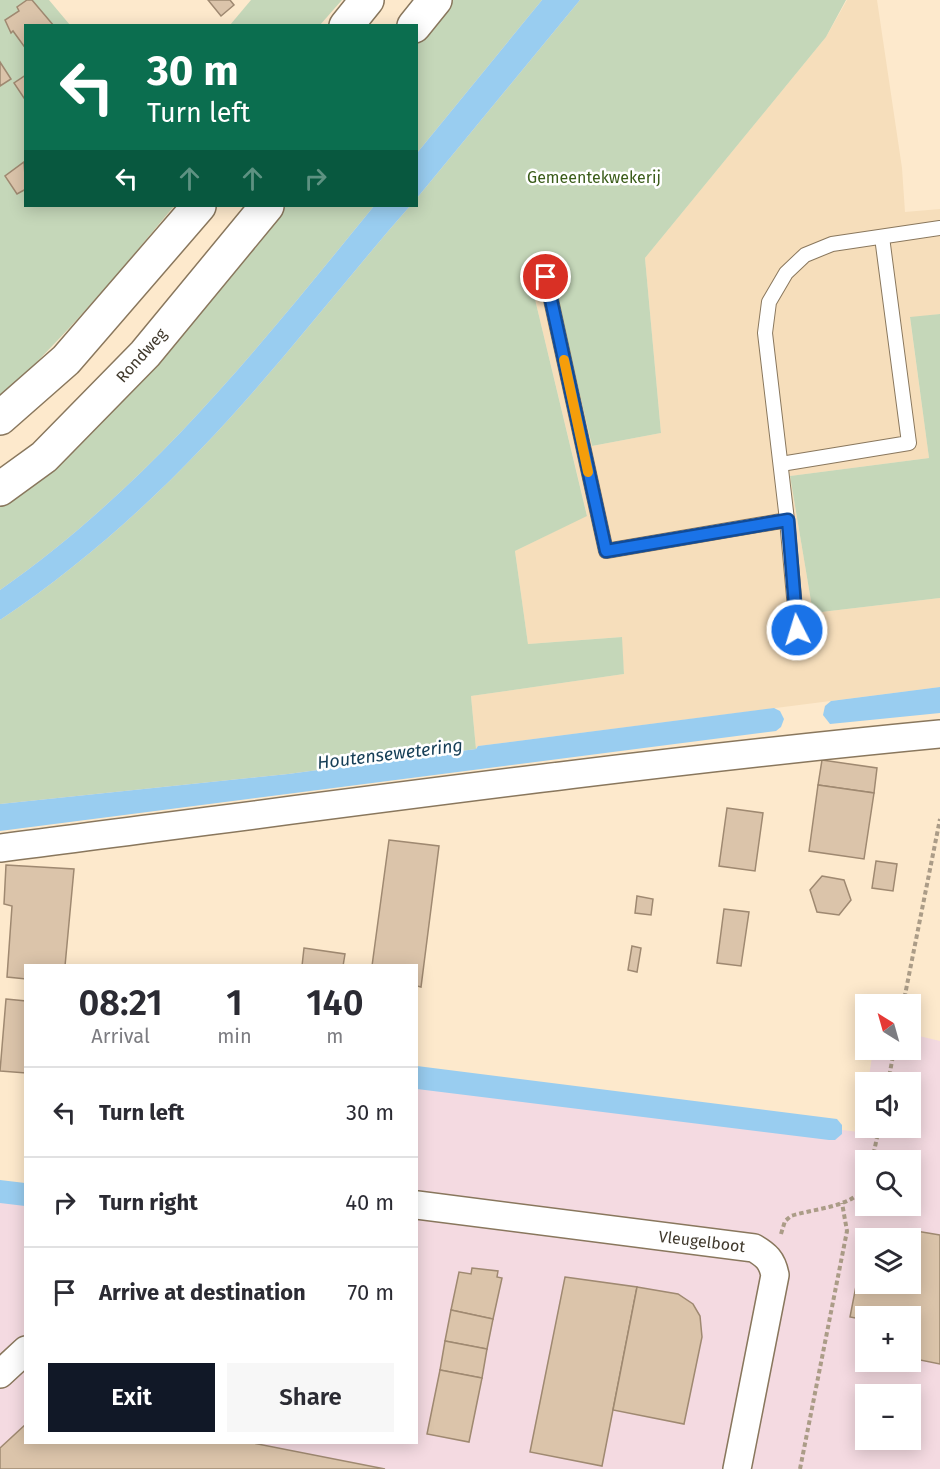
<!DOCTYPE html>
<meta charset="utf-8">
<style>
body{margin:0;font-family:"Fira Sans",sans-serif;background:#f7f7f7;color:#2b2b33;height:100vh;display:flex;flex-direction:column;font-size:22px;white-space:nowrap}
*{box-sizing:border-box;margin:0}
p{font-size:20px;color:#7c7c81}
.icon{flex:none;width:33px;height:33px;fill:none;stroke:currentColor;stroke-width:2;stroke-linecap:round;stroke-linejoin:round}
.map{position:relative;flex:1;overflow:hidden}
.side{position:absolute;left:24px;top:964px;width:394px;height:480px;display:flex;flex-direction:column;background:#fff;border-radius:0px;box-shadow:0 3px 15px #0003}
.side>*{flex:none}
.hud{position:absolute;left:24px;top:24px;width:394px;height:183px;border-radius:0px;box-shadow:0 3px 15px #0003;background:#0b6e4f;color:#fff;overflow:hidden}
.needle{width:39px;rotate:323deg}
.tools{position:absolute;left:855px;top:994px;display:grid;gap:12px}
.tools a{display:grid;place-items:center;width:66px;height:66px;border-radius:0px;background:#fff;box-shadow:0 3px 15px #0003;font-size:30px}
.pin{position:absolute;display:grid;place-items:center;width:51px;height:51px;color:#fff;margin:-26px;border:3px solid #fff;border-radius:50%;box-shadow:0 2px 6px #0007}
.me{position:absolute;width:66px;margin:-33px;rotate:355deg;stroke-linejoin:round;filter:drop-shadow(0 0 4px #0008)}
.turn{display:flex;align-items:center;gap:21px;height:126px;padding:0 24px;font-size:27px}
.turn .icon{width:78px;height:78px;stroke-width:2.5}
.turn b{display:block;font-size:42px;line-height:51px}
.lanes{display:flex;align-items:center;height:57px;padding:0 24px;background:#0003;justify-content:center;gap:30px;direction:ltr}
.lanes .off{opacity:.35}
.eta{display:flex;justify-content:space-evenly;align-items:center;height:102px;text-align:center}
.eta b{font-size:36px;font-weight:600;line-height:42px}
.primary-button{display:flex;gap:12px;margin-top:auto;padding:12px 24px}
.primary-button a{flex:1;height:69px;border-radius:0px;background:#111827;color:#fff;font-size:24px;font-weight:600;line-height:69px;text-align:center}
.primary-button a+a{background:#f7f7f7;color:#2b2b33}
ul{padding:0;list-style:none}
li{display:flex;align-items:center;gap:18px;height:90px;padding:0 24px;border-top:2px solid #e1e1e2}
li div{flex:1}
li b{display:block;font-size:22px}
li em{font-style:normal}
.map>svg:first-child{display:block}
.commercial{fill:#f4dae1;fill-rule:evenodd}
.built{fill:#f6debb}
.green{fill:#c5d7b9}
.water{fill:#99cdf0}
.building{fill:#dbc4aa;stroke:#9f8971;stroke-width:1.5}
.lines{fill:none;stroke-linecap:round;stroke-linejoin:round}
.lane-casing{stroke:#89775d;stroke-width:16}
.street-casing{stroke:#89775d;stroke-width:30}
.secondary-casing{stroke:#89775d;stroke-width:36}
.path{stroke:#ab9c87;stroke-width:4;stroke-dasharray:4.5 3;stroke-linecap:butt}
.lane{stroke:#fff;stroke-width:14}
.street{stroke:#fff;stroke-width:27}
.secondary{stroke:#fff;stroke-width:33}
.route-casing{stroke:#114b97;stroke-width:15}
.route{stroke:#1a73e8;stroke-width:10}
.slow{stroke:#f59e0b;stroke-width:10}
.labels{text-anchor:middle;stroke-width:5;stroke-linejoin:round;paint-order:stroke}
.park-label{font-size:16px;fill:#3a5c19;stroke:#fff}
.street-label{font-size:16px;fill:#413a2e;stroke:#fff}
.water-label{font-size:18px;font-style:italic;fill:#153e56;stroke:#fff}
</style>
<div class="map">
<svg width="940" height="1469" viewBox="0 0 940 1469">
<rect width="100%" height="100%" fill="#fde9cc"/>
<path class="commercial" d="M911 1034 940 1041V1469H0V1189L25 1192 26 1443H417V1078L859 1132 865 1097 866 1128H910V1083H868L873 1050H910ZM866 1161H910V1206H866ZM866 1239H910V1284H866ZM866 1317H910V1362H866ZM866 1395H910V1440H866Z"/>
<path class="built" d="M847 0H877L902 168 905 212 940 209V314L910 318 929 458 790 476 813 613 940 598V687L478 746 476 749 471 696 624 674 621 637 528 644 515 551 587 515 528 270 549 262 592 446 661 433 645 258 826 37Z"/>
<g class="green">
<path d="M0 0H49L70 25 26 26V206H174C119 273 64 338 0 398Z"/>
<path d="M251 0H342L320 25H230Z"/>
<path d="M450 0H542L417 153V41Z"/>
<path d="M580 0H846L826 37 645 258 661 433 592 446 549 262 528 270 587 516 515 551 528 644 622 637 624 674 471 696 476 749 288 774 0 804V620C72 572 140 513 200 450 275 372 340 286 410 206H417V198Z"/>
<path d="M282 206H374C259 347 151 484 0 590V503Z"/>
<path d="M940 314V598L813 613 790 476 929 458 910 317Z"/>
</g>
<g class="water">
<path d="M542 0H580L417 198V153Z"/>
<path d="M374 206H410C340 286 275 372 200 450 140 513 72 572 0 620V590C151 484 259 347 374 206Z"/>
<path d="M940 687V713L830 724 823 715 825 706 831 701Z"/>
<path d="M774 708 780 711 784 719 781 727 776 731 0 831V804L288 774 476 749 478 746Z"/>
<path d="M417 1066 837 1119 842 1125V1134L835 1140H829L417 1089Z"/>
<path d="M0 1180 25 1183V1206L0 1203Z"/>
</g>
<g class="building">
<path d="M27 0H32L54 26H26V49L13 31 11 33 5 20 19 11 17 7Z"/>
<path d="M208 0H230L234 5 221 16Z"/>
<path d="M0 62 11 79 0 86Z"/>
<path d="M26 75V101L14 83Z"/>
<path d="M24 162 26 189 17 194 5 176Z"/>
<path d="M822 760 877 768 874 793 818 785Z"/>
<path d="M818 785 874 793 864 859 809 851Z"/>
<path d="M727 808 763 813 755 871 719 866Z"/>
<path d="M389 840 439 846 421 987 417 986V966H372Z"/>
<path d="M876 861 897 864 893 891 872 888Z"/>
<path d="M6 865 74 869 65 966H26V979L7 977 12 906 4 904Z"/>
<path d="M822 876 844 880 851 900 839 915 817 912 810 890Z"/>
<path d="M637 896 653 899 651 915 635 913Z"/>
<path d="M724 909 749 912 741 966 717 963Z"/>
<path d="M632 946 641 948 637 972 628 970Z"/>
<path d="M304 948 345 954 343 966H302Z"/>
<path d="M6 999 26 1001V1073L0 1071Z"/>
<path d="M910 1230 940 1235V1364L910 1358V1317H866V1320L850 1317 863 1250H866V1284H910Z"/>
<path d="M472 1268 498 1271 497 1277 502 1278 493 1319 451 1310 459 1272 471 1274Z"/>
<path d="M565 1277 637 1287 602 1466 530 1452Z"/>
<path d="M637 1287 678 1294 693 1304 700 1316 702 1337 684 1424 613 1410Z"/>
<path d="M451 1310 493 1319 487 1349 445 1341Z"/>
<path d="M445 1341 487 1349 482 1378 440 1370Z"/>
<path d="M440 1370 482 1378 469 1442 427 1434Z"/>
<path d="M26 1424V1443H253L385 1469H0V1448Z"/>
</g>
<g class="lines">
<g class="lane-casing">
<g id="lane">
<path d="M546 277 606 551 787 520"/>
<path d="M781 464 909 443 882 237"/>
<path d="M797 630 787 520 765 333 769 302 786 273 805 255 832 244 940 228"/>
</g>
</g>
<g class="street-casing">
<g id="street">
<path d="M0 848C313 808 626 764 940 734"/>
<path d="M417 1205 754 1248C766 1255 772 1260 775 1275L737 1469"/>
<path d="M0 1374 26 1350"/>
</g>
</g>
<g class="secondary-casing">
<g id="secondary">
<path d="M346 26 367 0"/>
<path d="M414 26 435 0"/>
<path d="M0 418 66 360 199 206"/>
<path d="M0 489 44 457 145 354 267 206"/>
</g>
</g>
<g class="path">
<path d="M903 1005 940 819"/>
<path d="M888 1083 894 1050"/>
<path d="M872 1161 879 1128"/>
<path d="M781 1234 785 1221 791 1216C815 1208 851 1208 866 1186"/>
<path d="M800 1469 847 1231 842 1203"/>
</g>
<use href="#lane" class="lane"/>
<use href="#street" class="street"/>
<use href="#secondary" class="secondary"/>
</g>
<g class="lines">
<g class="route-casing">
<path id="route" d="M546 277 606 551 788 520 797 630"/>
</g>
<use href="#route" class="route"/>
<path class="slow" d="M564 360 588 472"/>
</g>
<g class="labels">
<g class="park-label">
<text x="594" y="183">Gemeentekwekerij</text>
</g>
<g class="street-label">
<text transform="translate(141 355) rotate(-48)" y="6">Rondweg</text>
<text transform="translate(702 1241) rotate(7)" y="6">Vleugelboot</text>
</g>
<g class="water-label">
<text transform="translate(390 754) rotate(-7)" y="6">Houtensewetering</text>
</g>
</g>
</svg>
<div class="tools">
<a><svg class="needle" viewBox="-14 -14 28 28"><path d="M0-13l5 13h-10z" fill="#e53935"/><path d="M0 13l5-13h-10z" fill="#7c7c81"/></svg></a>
<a><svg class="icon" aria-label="sound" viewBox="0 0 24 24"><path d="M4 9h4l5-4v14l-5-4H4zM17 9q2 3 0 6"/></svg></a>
<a><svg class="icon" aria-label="search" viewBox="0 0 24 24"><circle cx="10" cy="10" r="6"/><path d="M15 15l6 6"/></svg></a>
<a><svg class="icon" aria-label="layers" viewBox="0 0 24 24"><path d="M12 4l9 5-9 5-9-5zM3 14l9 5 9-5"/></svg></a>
<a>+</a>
<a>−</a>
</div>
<div class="pin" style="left:546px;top:277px;background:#d93025"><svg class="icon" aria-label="arrive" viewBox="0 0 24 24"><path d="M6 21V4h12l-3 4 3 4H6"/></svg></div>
<svg class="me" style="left:797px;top:630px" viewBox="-20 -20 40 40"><circle r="17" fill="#1a73e8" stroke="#fff" stroke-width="3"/><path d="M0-11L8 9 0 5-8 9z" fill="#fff"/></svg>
<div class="hud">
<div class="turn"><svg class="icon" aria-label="left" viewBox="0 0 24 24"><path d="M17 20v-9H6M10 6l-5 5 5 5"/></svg><div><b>30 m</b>Turn left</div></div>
<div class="lanes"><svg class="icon" aria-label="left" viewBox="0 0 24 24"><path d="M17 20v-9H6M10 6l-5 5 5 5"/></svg><svg class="icon off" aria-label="ahead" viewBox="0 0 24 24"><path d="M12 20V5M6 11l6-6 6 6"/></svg><svg class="icon off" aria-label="ahead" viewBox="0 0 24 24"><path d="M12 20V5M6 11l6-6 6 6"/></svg><svg class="icon off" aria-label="right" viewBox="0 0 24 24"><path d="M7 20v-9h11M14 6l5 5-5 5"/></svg></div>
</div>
<section class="side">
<div class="eta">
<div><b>08:21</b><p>Arrival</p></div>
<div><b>1</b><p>min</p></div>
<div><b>140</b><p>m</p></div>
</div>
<ul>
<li><svg class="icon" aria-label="left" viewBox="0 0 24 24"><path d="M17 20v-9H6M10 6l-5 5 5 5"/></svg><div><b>Turn left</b></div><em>30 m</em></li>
<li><svg class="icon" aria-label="right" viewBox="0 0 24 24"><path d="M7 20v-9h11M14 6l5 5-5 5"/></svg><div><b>Turn right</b></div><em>40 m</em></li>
<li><svg class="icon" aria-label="arrive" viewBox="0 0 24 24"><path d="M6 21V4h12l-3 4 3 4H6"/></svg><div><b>Arrive at destination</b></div><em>70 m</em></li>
</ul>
<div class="primary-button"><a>Exit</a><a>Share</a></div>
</section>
</div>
